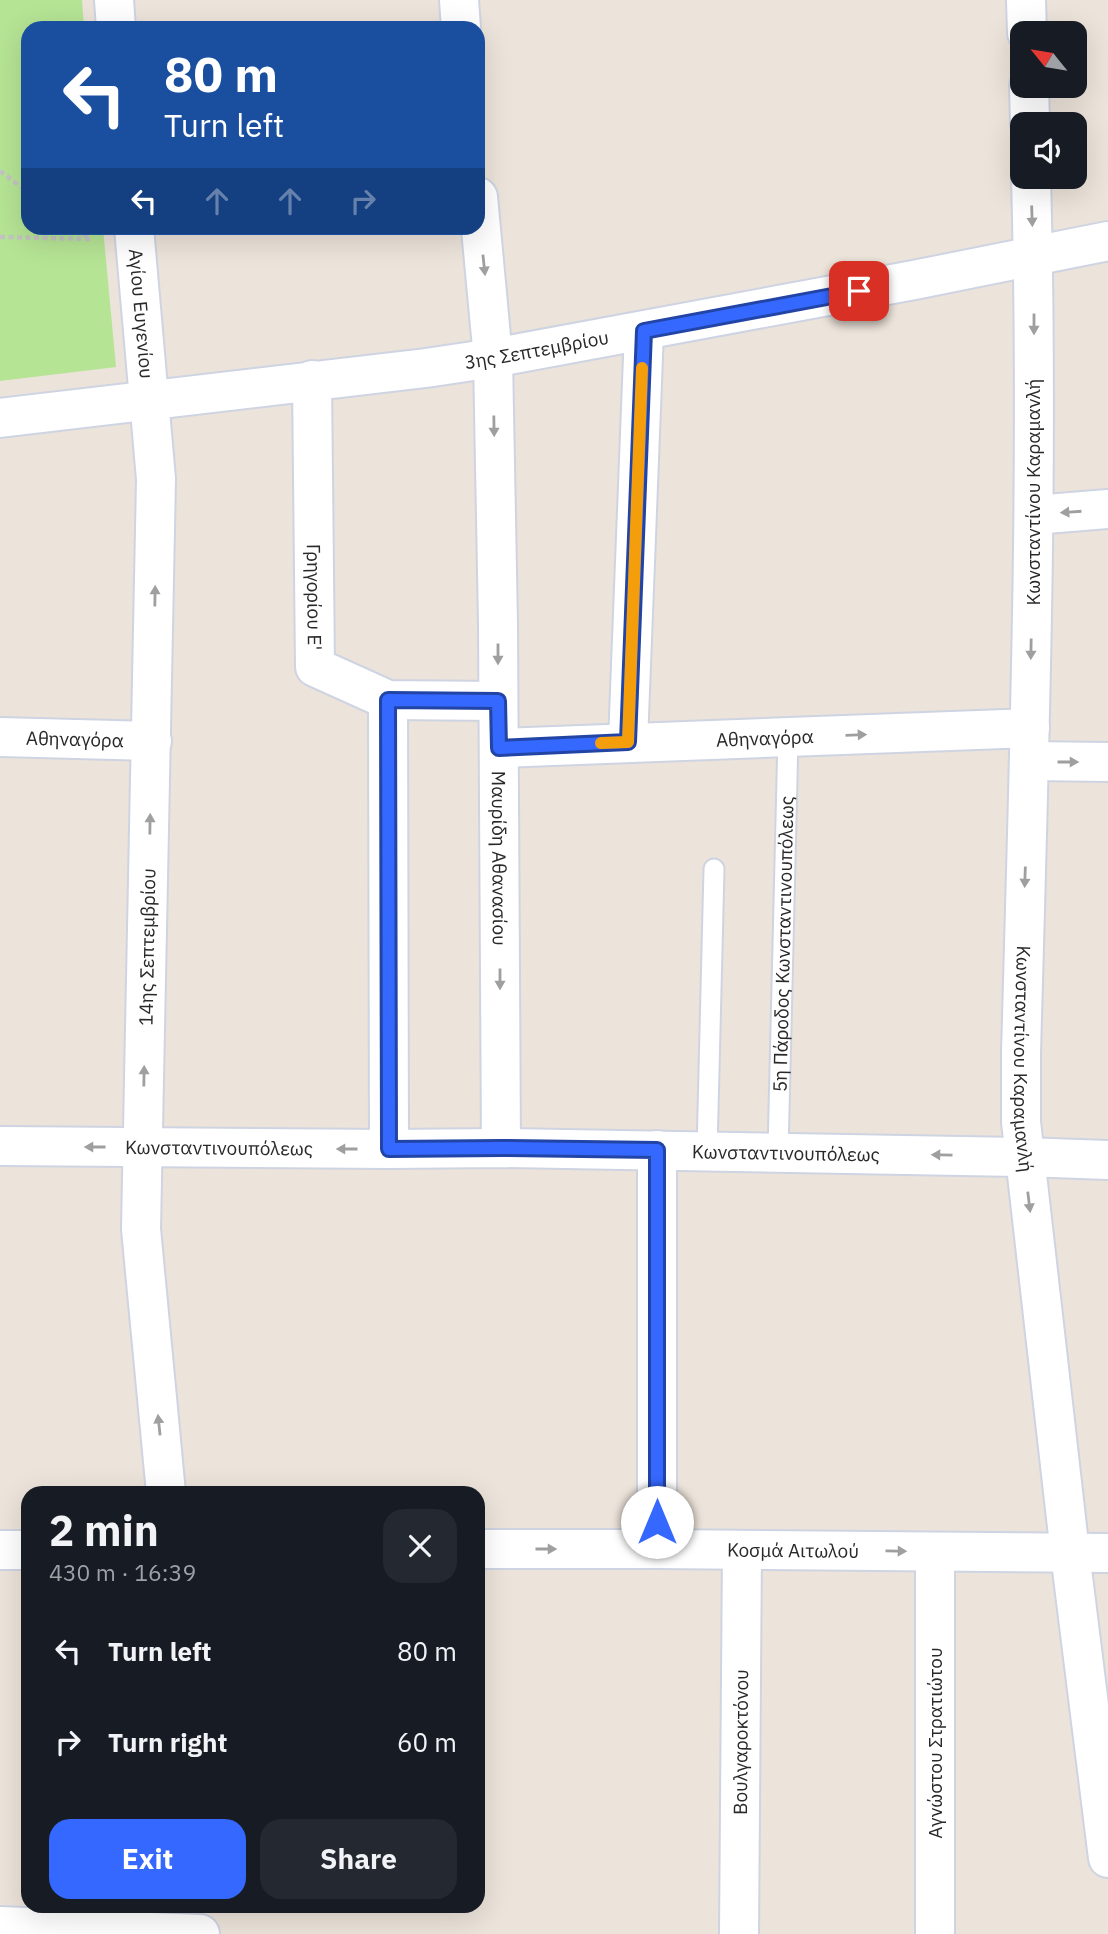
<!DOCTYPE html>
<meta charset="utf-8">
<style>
body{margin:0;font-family:"IBM Plex Sans",sans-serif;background:#242831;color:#f1f3f6;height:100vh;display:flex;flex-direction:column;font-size:26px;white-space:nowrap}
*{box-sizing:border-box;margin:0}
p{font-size:23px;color:#9ea1a6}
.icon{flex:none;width:38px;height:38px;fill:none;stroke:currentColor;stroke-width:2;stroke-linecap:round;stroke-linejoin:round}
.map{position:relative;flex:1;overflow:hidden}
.details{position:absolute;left:21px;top:1486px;width:464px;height:427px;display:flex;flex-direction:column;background:#171b24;border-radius:21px;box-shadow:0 7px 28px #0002}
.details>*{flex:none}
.banner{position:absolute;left:21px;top:21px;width:464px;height:214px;border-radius:21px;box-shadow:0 7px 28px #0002;background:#1a4fa0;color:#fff;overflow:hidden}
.needle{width:46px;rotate:300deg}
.controls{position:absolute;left:1010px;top:21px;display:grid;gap:14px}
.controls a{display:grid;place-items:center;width:77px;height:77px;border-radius:14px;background:#171b24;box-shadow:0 7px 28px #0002;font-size:35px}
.pin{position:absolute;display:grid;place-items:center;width:60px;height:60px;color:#fff;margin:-30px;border-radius:14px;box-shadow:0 4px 10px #0006}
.me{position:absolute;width:77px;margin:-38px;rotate:0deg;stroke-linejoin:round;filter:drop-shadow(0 0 5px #0008)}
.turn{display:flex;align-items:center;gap:24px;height:147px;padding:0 28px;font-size:32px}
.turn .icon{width:91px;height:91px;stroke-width:2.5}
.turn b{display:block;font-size:49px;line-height:60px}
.lanes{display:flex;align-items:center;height:66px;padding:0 28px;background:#0003;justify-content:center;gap:35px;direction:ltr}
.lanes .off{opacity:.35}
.round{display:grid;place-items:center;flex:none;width:74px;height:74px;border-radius:21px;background:#242831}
.head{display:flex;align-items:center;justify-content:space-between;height:119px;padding:0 28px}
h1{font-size:42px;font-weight:800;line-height:52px}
.button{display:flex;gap:14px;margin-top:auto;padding:14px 28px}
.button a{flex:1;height:80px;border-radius:21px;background:#3468fe;color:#fff;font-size:28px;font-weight:800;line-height:80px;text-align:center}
.button a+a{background:#242831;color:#f1f3f6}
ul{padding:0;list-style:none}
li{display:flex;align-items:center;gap:21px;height:91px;padding:0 28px}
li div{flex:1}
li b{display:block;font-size:26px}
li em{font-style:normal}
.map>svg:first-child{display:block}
.green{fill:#b5e494}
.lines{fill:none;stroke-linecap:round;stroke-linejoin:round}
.service-casing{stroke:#cfd4e2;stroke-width:23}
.minor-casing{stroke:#cfd4e2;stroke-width:42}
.secondary-casing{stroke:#cfd4e2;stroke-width:42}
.path{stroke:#c3c3c3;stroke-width:4.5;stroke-dasharray:5 3.5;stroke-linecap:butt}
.service{stroke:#fff;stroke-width:19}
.minor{stroke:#fff;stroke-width:38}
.secondary{stroke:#fff;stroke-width:38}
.oneway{fill:#9f9f9f}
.route-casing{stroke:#2244a5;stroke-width:18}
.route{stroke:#3468fe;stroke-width:12}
.slow{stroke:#f59e0b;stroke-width:12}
.labels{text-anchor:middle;stroke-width:5;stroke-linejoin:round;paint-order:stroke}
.street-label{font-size:19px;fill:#292929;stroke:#fff}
</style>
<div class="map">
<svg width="1108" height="1934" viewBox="0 0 1108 1934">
<rect width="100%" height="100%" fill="#ece3da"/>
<path class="green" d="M0 0H82L84 28H28V228H103L116 367 0 381Z"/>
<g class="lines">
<g class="service-casing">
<g id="service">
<path d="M707 1151 714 869"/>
<path id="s1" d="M778 1152 788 737"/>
</g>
</g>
<g class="minor-casing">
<g id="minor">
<path d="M114 0 116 28"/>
<path d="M459 0 461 28"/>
<path d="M1026 0 1027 33"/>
<path d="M1029 86 1030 124"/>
<path id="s2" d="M1031 177C1039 469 1029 761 1021 1053V1122L1070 1553 1108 1858"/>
<path id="s3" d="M478 197 493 358 498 624 501 1148"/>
<path id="s4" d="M134 228 156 479 141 1229 166 1493"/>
<path id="s5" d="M312 380 315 667 388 700 498 701"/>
<path d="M1034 515 1108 509"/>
<path d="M388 700 389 1149"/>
<path id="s6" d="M0 737 152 741"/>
<path d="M628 742 644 331"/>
<path id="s7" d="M499 748 1030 728"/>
<path d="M1029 761 1108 762"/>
<path id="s8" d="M0 1146 389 1149 501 1148 1024 1157 1108 1160"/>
<path id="s9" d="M478 1549H657L1108 1553"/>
<path d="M657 1549V1150"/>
<path d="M0 1550H28"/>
<path d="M0 1926 200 1934"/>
<path id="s10" d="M739 1934 742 1550"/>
<path d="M935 1934V1552"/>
</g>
</g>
<g class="secondary-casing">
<g id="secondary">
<path id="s11" d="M0 418 426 368 493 358 914 280 1108 241"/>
</g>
</g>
<g class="path">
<path d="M0 171 28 192"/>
<path d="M0 237 90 239 75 228"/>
</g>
<use href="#service" class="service"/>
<use href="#minor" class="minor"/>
<use href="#secondary" class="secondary"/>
</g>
<defs><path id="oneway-solid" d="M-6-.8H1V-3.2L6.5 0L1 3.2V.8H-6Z" transform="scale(1.75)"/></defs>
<g class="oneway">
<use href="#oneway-solid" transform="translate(1032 216) rotate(88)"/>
<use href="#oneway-solid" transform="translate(484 265) rotate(84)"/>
<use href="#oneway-solid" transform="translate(1034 324) rotate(90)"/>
<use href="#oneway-solid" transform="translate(494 426) rotate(89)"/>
<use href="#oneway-solid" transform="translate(1071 512) rotate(176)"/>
<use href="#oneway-solid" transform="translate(155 596) rotate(-89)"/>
<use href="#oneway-solid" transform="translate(1031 649) rotate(91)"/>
<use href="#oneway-solid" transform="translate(498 654) rotate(90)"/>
<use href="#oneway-solid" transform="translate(856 735) rotate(-2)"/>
<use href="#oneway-solid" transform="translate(1068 762)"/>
<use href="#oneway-solid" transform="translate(150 824) rotate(-89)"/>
<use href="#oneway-solid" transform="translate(1025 877) rotate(92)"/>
<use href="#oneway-solid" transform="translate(500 979) rotate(90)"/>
<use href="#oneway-solid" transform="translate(144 1076) rotate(-89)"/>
<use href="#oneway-solid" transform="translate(95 1147) rotate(-180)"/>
<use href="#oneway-solid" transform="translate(347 1149) rotate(-180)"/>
<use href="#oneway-solid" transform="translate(942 1155) rotate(-179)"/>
<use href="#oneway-solid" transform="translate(1029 1202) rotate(83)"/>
<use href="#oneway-solid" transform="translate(159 1425) rotate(-96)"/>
<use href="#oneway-solid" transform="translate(546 1549)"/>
<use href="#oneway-solid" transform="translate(896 1551) rotate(1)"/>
</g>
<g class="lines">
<g class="route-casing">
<path id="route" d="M657 1522V1150L502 1148 389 1149 388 700 498 701 499 748 628 742 644 331 859 291"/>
</g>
<use href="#route" class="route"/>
<path class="slow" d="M601 743 628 742 642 368"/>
</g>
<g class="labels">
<g class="street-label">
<text dy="7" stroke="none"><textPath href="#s4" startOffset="86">Αγίου Ευγενίου</textPath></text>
<text dy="7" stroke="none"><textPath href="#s11" startOffset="541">3ης Σεπτεμβρίου</textPath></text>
<text transform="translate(1033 492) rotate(-90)" y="7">Κωνσταντίνου Καραμανλή</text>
<text dy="7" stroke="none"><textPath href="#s5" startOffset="217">Γρηγορίου Ε'</textPath></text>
<text dy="7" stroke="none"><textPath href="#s7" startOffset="266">Αθηναγόρα</textPath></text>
<text dy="7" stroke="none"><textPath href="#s6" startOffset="75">Αθηναγόρα</textPath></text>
<text dy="7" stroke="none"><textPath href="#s3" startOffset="662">Μαυρίδη Αθανασίου</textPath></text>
<text dy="7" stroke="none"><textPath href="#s1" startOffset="208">5η Πάροδος Κωνσταντινουπόλεως</textPath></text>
<text transform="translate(147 947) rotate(-89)" y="7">14ης Σεπτεμβρίου</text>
<text dy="7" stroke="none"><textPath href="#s2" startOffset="882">Κωνσταντίνου Καραμανλή</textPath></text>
<text dy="7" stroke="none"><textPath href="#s8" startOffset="219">Κωνσταντινουπόλεως</textPath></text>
<text dy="7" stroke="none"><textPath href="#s8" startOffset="786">Κωνσταντινουπόλεως</textPath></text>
<text dy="7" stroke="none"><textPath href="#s9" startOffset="315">Κοσμά Αιτωλού</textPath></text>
<text dy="7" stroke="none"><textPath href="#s10" startOffset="192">Βουλγαροκτόνου</textPath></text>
<text transform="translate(935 1743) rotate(-90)" y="7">Αγνώστου Στρατιώτου</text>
</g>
</g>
</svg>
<div class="controls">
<a><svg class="needle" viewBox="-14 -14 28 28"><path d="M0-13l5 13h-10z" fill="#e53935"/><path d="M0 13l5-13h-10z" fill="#9ea1a6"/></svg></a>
<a><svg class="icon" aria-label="sound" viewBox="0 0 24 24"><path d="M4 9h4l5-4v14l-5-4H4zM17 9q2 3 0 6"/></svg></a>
</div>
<div class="pin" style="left:859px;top:291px;background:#d93025"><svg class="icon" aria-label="arrive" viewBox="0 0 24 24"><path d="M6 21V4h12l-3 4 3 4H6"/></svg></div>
<svg class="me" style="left:657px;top:1522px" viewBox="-20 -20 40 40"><circle r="19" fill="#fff"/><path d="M0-13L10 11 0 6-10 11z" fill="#3468fe"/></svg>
<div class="banner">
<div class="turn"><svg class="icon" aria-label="left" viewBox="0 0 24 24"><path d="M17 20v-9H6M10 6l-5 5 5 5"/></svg><div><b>80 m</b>Turn left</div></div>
<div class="lanes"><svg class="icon" aria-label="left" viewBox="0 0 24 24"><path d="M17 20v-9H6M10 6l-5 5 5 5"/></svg><svg class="icon off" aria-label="ahead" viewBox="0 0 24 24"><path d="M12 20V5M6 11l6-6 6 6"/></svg><svg class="icon off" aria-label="ahead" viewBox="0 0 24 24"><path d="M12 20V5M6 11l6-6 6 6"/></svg><svg class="icon off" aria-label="right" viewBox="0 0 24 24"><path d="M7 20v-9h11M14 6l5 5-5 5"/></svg></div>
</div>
<section class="details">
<div class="head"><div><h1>2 min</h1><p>430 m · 16:39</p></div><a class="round"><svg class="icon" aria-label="close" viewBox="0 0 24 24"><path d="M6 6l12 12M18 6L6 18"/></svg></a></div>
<ul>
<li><svg class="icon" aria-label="left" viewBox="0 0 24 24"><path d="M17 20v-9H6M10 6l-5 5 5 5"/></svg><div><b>Turn left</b></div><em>80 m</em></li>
<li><svg class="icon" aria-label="right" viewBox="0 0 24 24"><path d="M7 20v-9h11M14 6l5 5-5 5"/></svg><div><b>Turn right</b></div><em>60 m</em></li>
</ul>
<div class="button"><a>Exit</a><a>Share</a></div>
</section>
</div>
